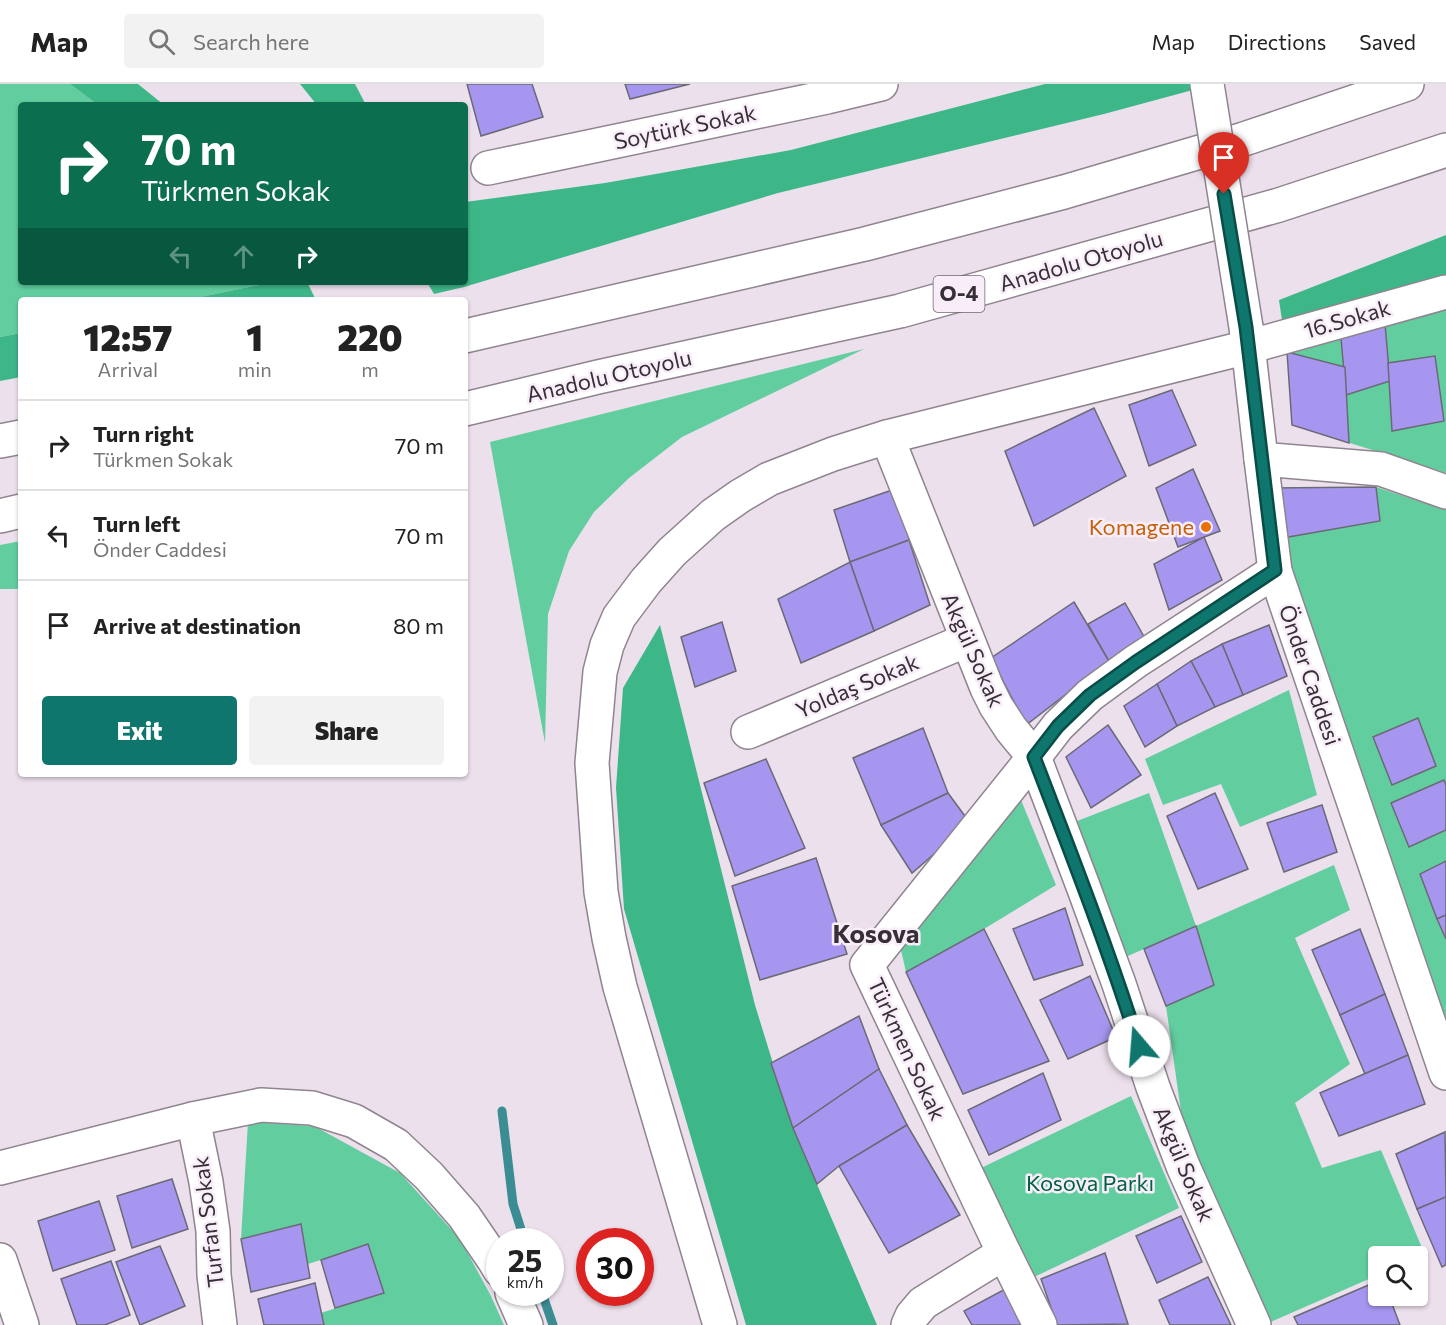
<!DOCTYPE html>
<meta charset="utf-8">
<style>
body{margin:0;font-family:Commissioner,sans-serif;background:#f2f2f2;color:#222;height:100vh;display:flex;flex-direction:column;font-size:22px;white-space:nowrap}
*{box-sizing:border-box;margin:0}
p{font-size:20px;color:#767676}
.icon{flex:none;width:33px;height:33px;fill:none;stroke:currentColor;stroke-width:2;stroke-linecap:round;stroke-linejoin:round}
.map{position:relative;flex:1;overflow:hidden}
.sheet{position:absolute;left:18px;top:213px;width:450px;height:480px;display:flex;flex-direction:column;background:#fff;border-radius:6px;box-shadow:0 2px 4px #0004}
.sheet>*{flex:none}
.banner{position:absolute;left:18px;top:18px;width:450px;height:183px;border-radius:6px;box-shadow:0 2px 4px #0004;background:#0b6e4f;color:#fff;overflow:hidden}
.tools{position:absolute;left:1368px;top:1162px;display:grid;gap:12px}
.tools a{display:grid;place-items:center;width:60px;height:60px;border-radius:6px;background:#fff;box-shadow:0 2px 4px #0004;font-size:30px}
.speed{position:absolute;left:486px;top:1144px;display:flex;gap:12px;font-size:30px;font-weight:700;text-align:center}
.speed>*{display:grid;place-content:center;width:78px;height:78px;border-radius:50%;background:#fff;box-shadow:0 2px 4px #0004;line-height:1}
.speed small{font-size:15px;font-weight:400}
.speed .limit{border:9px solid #d22;background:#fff;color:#111}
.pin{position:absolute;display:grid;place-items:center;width:51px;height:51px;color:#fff;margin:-62px -26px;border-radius:50% 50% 50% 0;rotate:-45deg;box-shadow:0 0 6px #0007}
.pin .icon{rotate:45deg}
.me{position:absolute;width:66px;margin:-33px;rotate:342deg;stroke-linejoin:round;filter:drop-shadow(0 0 4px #0008)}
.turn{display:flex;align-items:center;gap:21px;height:126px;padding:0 24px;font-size:27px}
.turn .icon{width:78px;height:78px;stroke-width:2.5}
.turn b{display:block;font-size:42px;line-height:51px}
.lanes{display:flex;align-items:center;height:57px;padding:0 24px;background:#0003;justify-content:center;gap:30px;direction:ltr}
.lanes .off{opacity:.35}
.eta{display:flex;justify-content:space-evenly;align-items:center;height:102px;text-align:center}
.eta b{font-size:36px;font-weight:800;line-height:42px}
.cta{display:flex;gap:12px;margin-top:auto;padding:12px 24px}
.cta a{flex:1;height:69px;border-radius:6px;background:#0f766e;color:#fff;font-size:24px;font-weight:800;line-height:69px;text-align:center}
.cta a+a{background:#f2f2f2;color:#222}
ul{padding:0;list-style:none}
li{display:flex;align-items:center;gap:18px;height:90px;padding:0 24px;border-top:2px solid #e0e0e0}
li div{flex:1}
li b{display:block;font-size:22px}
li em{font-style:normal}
header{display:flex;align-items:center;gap:36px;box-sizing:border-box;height:84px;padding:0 30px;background:#fff;border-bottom:2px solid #e0e0e0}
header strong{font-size:28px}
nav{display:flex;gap:33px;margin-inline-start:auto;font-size:21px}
.search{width:420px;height:54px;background:#f2f2f2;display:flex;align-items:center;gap:15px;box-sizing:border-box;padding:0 21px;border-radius:6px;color:#767676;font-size:22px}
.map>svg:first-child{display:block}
.green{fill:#62cea0}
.forest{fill:#3eb788}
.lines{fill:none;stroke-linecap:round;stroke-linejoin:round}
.stream{stroke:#3c8c93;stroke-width:9}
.building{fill:#a796ef;stroke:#6b6976;stroke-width:1.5}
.minor-casing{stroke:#8f848f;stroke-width:36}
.major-casing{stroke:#8f848f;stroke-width:36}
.highway-casing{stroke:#8f848f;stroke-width:36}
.minor{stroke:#fff;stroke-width:33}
.major{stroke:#fff;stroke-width:33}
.highway{stroke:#fff;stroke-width:33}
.major-bridge-casing{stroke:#8f848f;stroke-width:36;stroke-linecap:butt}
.major-bridge{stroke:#fff;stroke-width:33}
.route-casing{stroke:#0a4d48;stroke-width:15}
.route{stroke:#0f766e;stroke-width:10}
.food-dot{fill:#e8710a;stroke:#f9edf9;stroke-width:2}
.labels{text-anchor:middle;stroke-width:5;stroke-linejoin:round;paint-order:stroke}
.shield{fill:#f9edf9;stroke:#706970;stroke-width:1.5}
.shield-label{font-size:21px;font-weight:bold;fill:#353035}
.street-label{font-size:22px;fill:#353035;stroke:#f9edf9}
.food-label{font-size:22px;fill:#c56008;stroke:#f9edf9;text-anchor:end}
.park-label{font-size:22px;fill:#006243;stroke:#f9edf9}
.quarter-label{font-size:26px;font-weight:bold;fill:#353035;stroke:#f9edf9}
</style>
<header>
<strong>Map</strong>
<div class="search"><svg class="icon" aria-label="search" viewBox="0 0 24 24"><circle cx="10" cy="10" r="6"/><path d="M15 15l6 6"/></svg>Search here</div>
<nav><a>Map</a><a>Directions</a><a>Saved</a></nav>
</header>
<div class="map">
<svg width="1446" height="1241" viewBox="0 0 1446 1241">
<rect width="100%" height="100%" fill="#ece0ec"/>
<g class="green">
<path d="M0 0H70L98 21H21V198H257L259 201 186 216H21V249L0 253Z"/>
<path d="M1446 220V389L1292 341 1287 268Z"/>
<path d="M864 265 682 353 629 394 594 428 569 467 548 530 545 659 490 358Z"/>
<path d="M1376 403 1446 426V989L1271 456 1380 437Z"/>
<path d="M21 457V505H0V461Z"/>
<path d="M1289 606 1317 711 1240 743 1221 700 1163 721 1145 675Z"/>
<path d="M1149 709 1196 842 1334 781 1350 826 1295 854 1350 980 1295 1019 1322 1084 1381 1066 1425 1171 1418 1174V1173H1378V1191L1268 1239 1183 1042 1166 922 1214 901 1196 842 1121 875 1072 739Z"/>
<path d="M1021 716 1056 801 984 845 906 888 901 866Z"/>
<path d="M1131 1012 1179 1124 1032 1194 981 1084Z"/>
<path d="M248 1038 314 1042 400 1089 460 1155 491 1212 504 1241H324L321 1229 383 1209 368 1161 308 1180 301 1140 241 1155Z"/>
</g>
<g class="forest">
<path d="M70 0H138L164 21H98Z"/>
<path d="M300 0H355L366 21H317Z"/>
<path d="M1045 0H1215L1104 30 778 109 464 203 434 210 427 198H465V118L605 99 791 66Z"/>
<path d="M1446 151V196L1283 243 1279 216Z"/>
<path d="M257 198H307L316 216H186L259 201Z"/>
<path d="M21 249V293L0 297V253Z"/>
<path d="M660 541 755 921 793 1044 877 1241H746L624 825 616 704 623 604Z"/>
</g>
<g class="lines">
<g class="stream">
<path d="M502 1027 513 1120 525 1158"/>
<path d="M542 1209 553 1241"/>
</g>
</g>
<g class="building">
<path d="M467 0H532L543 33 481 52Z"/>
<path d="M625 0H690L630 15Z"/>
<path d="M1385 240 1390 297 1346 311 1341 254Z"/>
<path d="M1287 268 1345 283 1349 359 1292 341Z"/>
<path d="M1435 272 1444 337 1392 347 1388 279Z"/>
<path d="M1172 306 1196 361 1149 382 1129 321Z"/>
<path d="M1094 324 1126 392 1034 442 1005 367Z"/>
<path d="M1193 385 1220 447 1178 463 1156 404Z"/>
<path d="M1376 403 1380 437 1271 456 1265 404Z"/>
<path d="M898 404 917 453 850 478 834 426Z"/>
<path d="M1204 453 1222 496 1169 526 1154 480Z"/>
<path d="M909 456 930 521 874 547 850 478Z"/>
<path d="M850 478 874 547 801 579 778 515Z"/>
<path d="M1074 518 1109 577 1026 641 991 574Z"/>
<path d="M1125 519 1147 558 1109 577 1088 540Z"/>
<path d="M722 538 736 587 695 603 681 553Z"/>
<path d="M1269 541 1287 592 1243 611 1222 560Z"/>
<path d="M1222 560 1243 611 1215 623 1191 577Z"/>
<path d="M1191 577 1215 623 1177 642 1157 600Z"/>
<path d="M1157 600 1177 642 1145 663 1124 622Z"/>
<path d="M1418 634 1436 682 1392 701 1373 653Z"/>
<path d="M1108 641 1141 691 1091 724 1066 673Z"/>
<path d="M923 644 948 709 881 741 853 674Z"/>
<path d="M766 675 805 764 735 792 704 699Z"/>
<path d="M1444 696 1446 701V746L1409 763 1391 719Z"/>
<path d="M948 709 970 739 912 789 881 741Z"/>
<path d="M1215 709 1248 785 1198 805 1167 732Z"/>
<path d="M1322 721 1337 768 1284 788 1267 739Z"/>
<path d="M816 774 847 870 760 896 732 802Z"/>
<path d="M1446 777V831L1437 835 1420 790Z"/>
<path d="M1065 824 1083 881 1034 896 1013 845Z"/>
<path d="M1446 831V855L1437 835Z"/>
<path d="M1196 842 1214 901 1166 922 1144 865Z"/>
<path d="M984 845 1049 977 963 1010 906 888Z"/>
<path d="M1360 845 1385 910 1340 931 1312 866Z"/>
<path d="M1090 892 1116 953 1068 975 1040 916Z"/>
<path d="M1385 910 1408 971 1365 990 1340 931Z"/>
<path d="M859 932 879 985 793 1044 771 979Z"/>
<path d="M1408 971 1425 1020 1339 1052 1320 1009Z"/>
<path d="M879 985 907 1041 839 1082 817 1100 793 1044Z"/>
<path d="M1043 989 1061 1036 989 1071 968 1026Z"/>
<path d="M907 1041 960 1131 889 1169 839 1082Z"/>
<path d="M1445 1048 1446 1113 1417 1125 1396 1070Z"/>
<path d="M172 1095 188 1145 132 1164 117 1112Z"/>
<path d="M1446 1113V1181L1442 1183 1417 1125Z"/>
<path d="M99 1117 115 1166 53 1187 38 1137Z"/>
<path d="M1181 1132 1202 1178 1157 1199 1136 1152Z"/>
<path d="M301 1140 310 1194 251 1208 241 1155Z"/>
<path d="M368 1160 384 1209 335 1224 321 1176Z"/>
<path d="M160 1162 185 1222 140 1241 116 1178Z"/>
<path d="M1105 1169 1128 1240 1057 1241 1041 1195Z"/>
<path d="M111 1177 130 1231 105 1241H77L61 1195Z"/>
<path d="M1208 1193 1231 1241H1170L1159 1216Z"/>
<path d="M1378 1197V1212H1389L1400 1241H1298L1294 1233Z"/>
<path d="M315 1199 324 1241H264L258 1215Z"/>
<path d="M1009 1203 1027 1241H972L964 1227Z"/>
</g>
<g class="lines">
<g class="minor-casing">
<g id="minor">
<path d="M488 84 827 13 881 0"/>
<path d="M887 353 987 604 996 622 1011 645 1034 673 1083 802 1119 900 1153 1003 1183 1082 1254 1241"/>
<path d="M1261 375 1275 487 1446 989"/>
<path d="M748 648 967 556"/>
<path d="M193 1035 206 1098 213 1147 214 1191 220 1241"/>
<path d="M0 1084 193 1035 261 1021 312 1024 354 1037 396 1061 429 1092 464 1132 494 1176 500 1186"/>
<path d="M0 1176 22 1241"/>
<path d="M512 1209 526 1241"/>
<path d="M720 1241 620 903 609 854 601 808 592 679 600 588 607 561 619 533 646 497 672 468 713 431 740 412 769 395 833 370 887 353 1248 263 1446 208"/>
<path d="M908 1241 912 1232 923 1219 1004 1169"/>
<path d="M1040 1241 1004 1169 867 881 1034 673 1058 642 1090 611 1135 578 1275 487"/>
</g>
</g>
<g class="major-casing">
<path id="major" d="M1246 243 1261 375 1381 385 1446 408"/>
</g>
<g class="highway-casing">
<g id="highway">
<path d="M465 252 865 160 1064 108 1244 55 1407 0"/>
<path d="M465 325 598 293 900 227 1279 121 1446 66"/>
<path d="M0 357 21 353"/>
<path d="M0 432 21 427"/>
</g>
</g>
<use href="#minor" class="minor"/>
<use href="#major" class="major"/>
<use href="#highway" class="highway"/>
<g class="major-bridge-casing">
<path id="major-bridge" d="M1207 0 1246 243"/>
</g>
<use href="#major-bridge" class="major-bridge"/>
</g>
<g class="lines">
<g class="route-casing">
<path id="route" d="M1139 962C1108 864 1071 769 1034 673L1058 642 1090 611 1136 578 1275 486 1246 243 1224 110"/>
</g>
<use href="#route" class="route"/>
</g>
<circle class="food-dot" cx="1206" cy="443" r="6"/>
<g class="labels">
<rect class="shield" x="933.5" y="192" width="51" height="36" rx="4.5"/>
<g class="shield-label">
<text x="959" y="217">O-4</text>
</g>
<g class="street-label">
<text transform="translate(685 43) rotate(-12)" y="8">Soytürk Sokak</text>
<text transform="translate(1081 177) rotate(-16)" y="8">Anadolu Otoyolu</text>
<text transform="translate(1347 235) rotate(-16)" y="8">16.Sokak</text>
<text transform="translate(609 292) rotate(-13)" y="8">Anadolu Otoyolu</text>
<text transform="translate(973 566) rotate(66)" y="8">Akgül Sokak</text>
<text transform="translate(1310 591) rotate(71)" y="8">Önder Caddesi</text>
<text transform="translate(857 602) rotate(-23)" y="8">Yoldaş Sokak</text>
<text transform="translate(907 965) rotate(65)" y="8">Türkmen Sokak</text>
<text transform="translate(1184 1080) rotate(67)" y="8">Akgül Sokak</text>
<text transform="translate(208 1138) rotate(-97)" y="8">Turfan Sokak</text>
</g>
<g class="food-label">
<text x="1194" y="451">Komagene</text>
</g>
<g class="park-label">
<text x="1090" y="1107">Kosova Parkı</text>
</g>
<g class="quarter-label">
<text x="876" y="859">Kosova</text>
</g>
</g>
</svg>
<div class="tools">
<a><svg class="icon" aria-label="search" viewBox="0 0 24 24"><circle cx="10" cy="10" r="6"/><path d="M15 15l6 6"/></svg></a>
</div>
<div class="speed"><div>25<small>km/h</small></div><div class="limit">30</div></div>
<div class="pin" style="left:1224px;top:110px;background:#d93025"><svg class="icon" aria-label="arrive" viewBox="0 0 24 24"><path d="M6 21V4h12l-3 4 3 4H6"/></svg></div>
<svg class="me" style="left:1139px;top:962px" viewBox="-20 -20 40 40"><circle r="19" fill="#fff"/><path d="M0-13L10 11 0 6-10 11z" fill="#0f766e"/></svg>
<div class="banner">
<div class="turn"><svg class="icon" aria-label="right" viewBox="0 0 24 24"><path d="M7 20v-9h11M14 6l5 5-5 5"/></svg><div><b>70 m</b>Türkmen Sokak</div></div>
<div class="lanes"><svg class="icon off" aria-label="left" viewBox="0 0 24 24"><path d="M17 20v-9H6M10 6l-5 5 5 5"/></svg><svg class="icon off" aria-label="ahead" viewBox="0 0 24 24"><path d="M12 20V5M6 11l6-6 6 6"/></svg><svg class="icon" aria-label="right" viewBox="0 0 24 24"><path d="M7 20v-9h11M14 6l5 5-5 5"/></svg></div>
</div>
<section class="sheet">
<div class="eta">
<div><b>12:57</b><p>Arrival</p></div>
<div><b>1</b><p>min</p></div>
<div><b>220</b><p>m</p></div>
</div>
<ul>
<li><svg class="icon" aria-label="right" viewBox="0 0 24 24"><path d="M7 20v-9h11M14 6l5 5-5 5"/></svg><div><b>Turn right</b><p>Türkmen Sokak</p></div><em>70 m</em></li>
<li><svg class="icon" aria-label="left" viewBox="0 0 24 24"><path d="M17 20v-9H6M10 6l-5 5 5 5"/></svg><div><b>Turn left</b><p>Önder Caddesi</p></div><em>70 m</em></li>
<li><svg class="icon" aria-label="arrive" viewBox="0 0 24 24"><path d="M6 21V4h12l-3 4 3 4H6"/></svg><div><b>Arrive at destination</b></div><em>80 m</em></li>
</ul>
<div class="cta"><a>Exit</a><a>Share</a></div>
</section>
</div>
